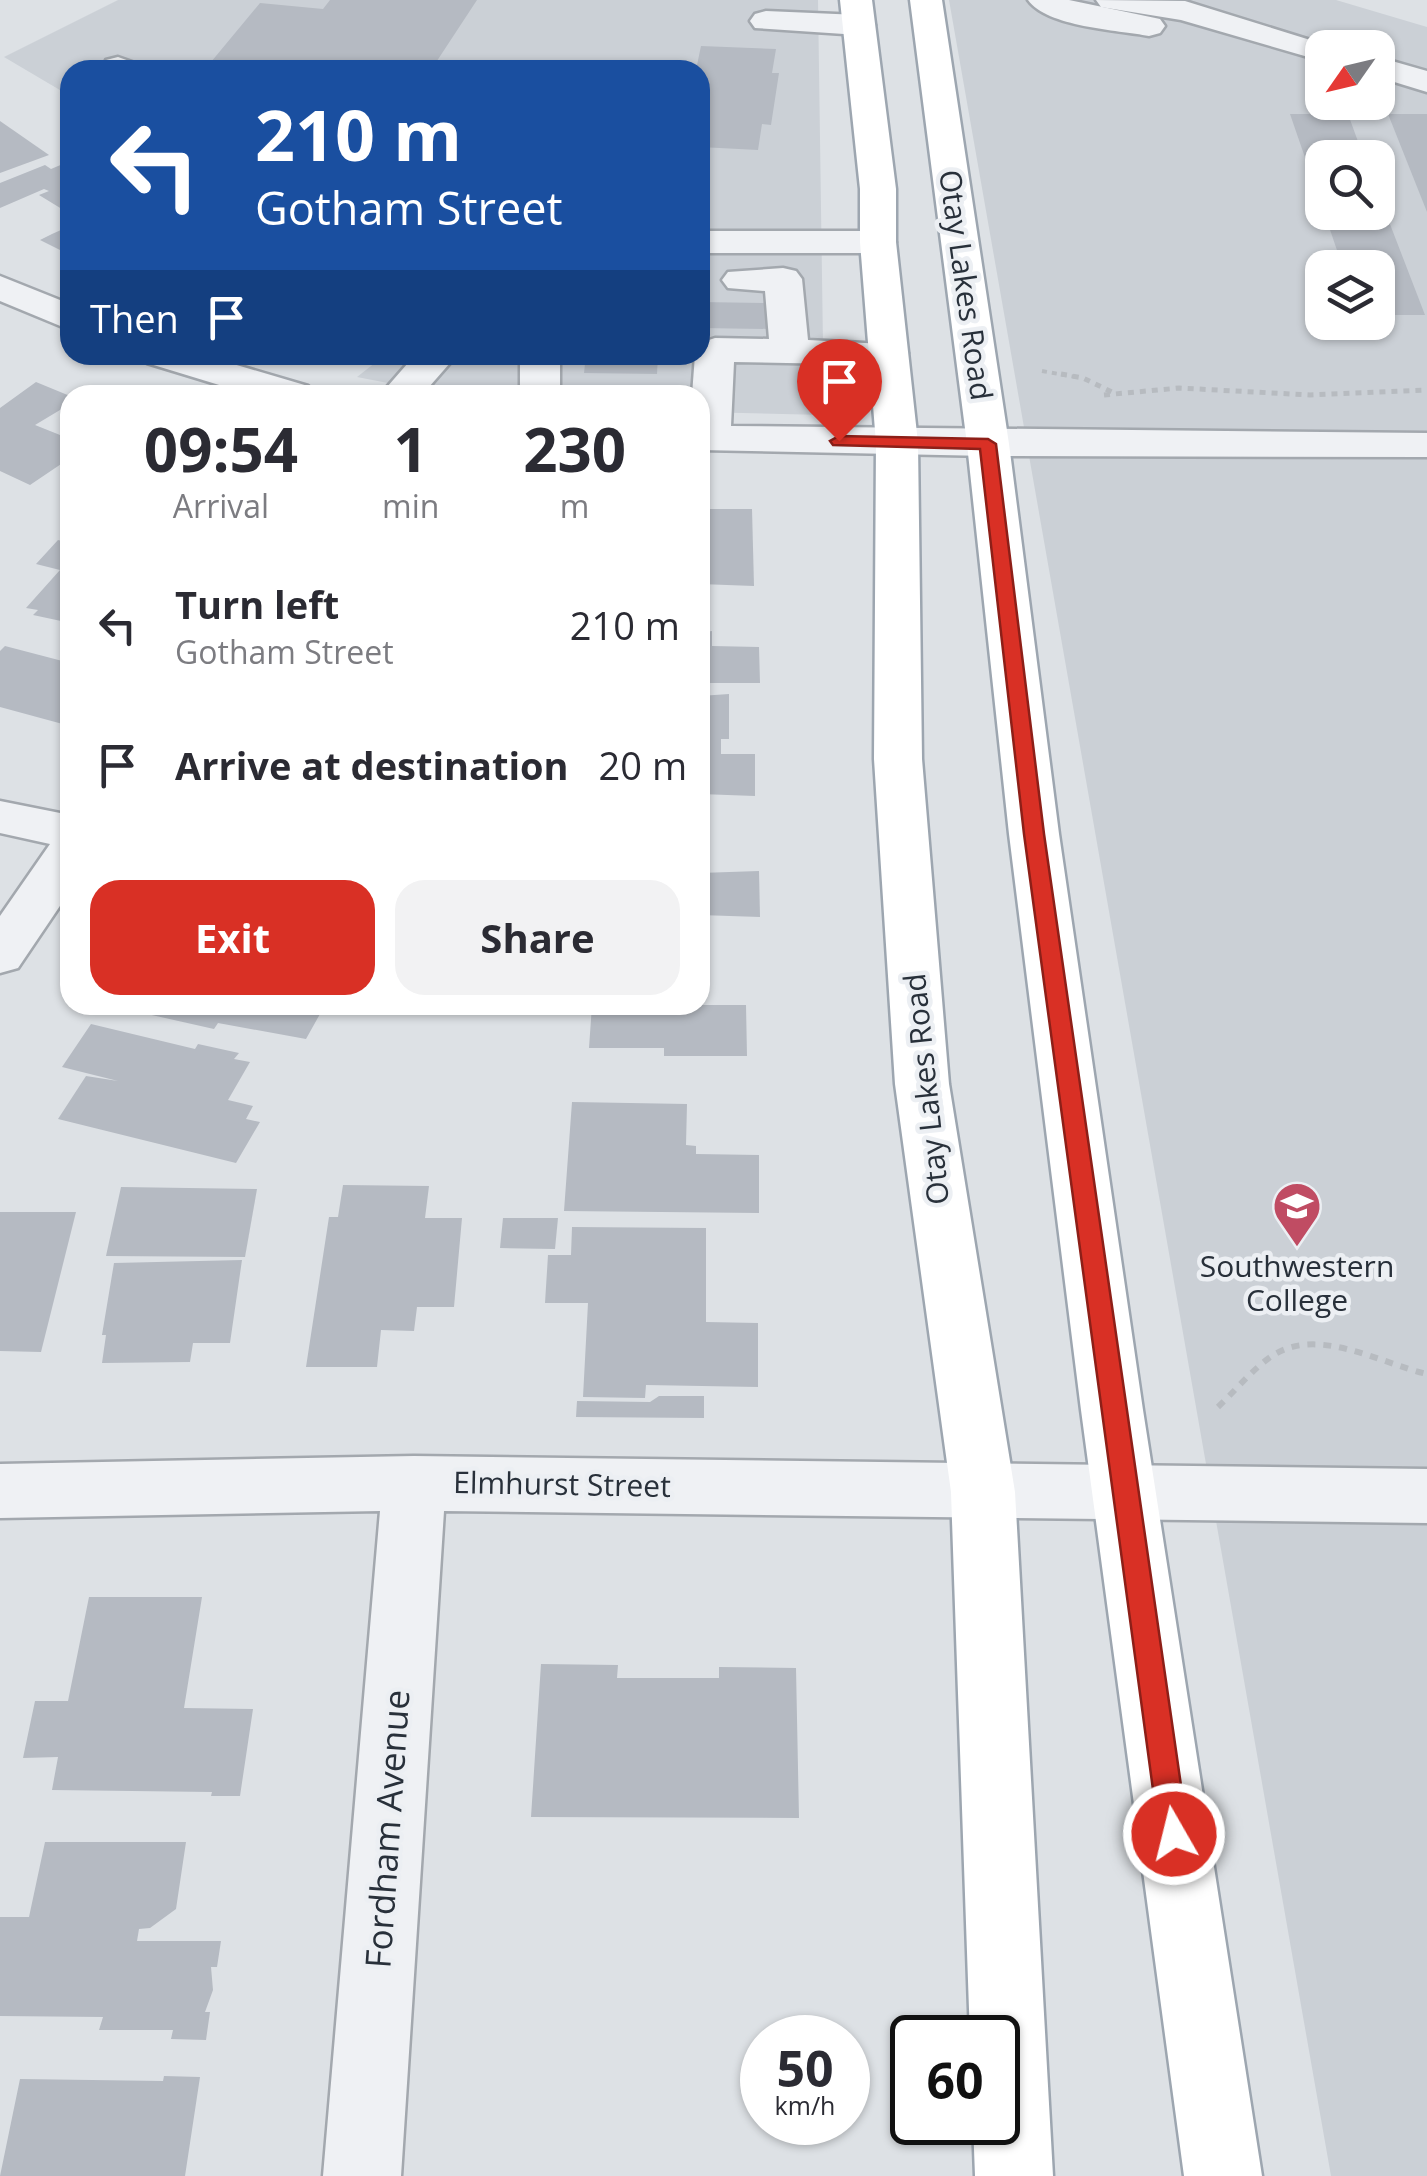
<!DOCTYPE html>
<style>
body{margin:0;font-family:"Open Sans",sans-serif;background:#f2f2f3;color:#2b2b33;height:100vh;display:flex;flex-direction:column;font-size:38px;white-space:nowrap}
*{box-sizing:border-box;margin:0}
p{font-size:32px;color:#7c7c81}
.icon{flex:none;width:55px;height:55px;fill:none;stroke:currentColor;stroke-width:2;stroke-linecap:round;stroke-linejoin:round}
.map{position:relative;flex:1;overflow:hidden}
.side{position:absolute;left:60px;top:385px;width:650px;height:630px;display:flex;flex-direction:column;background:#fff;border-radius:30px;box-shadow:0 2px 8px #0004}
.side>*{flex:none}
.top-card{position:absolute;left:60px;top:60px;width:650px;height:305px;border-radius:30px;box-shadow:0 2px 8px #0004;background:#1a4fa0;color:#fff;overflow:hidden}
.needle{width:65px;rotate:236deg}
.controls{position:absolute;left:1305px;top:30px;display:grid;gap:20px}
.controls a{display:grid;place-items:center;width:90px;height:90px;border-radius:20px;background:#fff;box-shadow:0 2px 8px #0004;font-size:50px}
.speed{position:absolute;left:740px;top:2015px;display:flex;gap:20px;font-size:50px;font-weight:700;text-align:center}
.speed>*{display:grid;place-content:center;width:130px;height:130px;border-radius:50%;background:#fff;box-shadow:0 2px 8px #0004;line-height:1}
.speed small{font-size:25px;font-weight:400}
.speed .limit{border:5px solid #111;border-radius:15px;background:#fff;color:#111}
.pin{position:absolute;display:grid;place-items:center;width:85px;height:85px;color:#fff;margin:-102px -42px;border-radius:50% 50% 50% 0;rotate:-45deg;box-shadow:0 0 10px #0007}
.pin .icon{rotate:45deg}
.me{position:absolute;width:110px;margin:-55px;rotate:352deg;stroke-linejoin:round;filter:drop-shadow(0 0 8px #0008)}
.turn{display:flex;align-items:center;gap:35px;height:210px;padding:0 30px;font-size:45px}
.turn .icon{width:130px;height:130px;stroke-width:2.5}
.turn b{display:block;font-size:70px;line-height:85px}
.then{display:flex;align-items:center;height:95px;padding:0 30px;background:#0003;gap:20px;font-size:38px}
.eta{display:flex;justify-content:space-evenly;align-items:center;height:170px;text-align:center}
.eta b{font-size:60px;font-weight:700;line-height:70px}
.primary-button{display:flex;gap:20px;margin-top:auto;padding:20px 30px}
.primary-button a{flex:1;height:115px;border-radius:30px;background:#d93025;color:#fff;font-size:40px;font-weight:700;line-height:115px;text-align:center}
.primary-button a+a{background:#f2f2f3;color:#2b2b33}
ul{padding:0;list-style:none}
li{display:flex;align-items:center;gap:30px;height:140px;padding:0 30px}
li div{flex:1}
li b{display:block;font-size:38px}
li em{font-style:normal}
.map>svg:first-child{display:block}
.built{fill:#cbd0d6;fill-rule:evenodd}
.building{fill:#b5bac2}
.lines{fill:none;stroke-linecap:round;stroke-linejoin:round}
.minor-casing{stroke:#a3a8ae;stroke-width:5}
.major-casing{stroke:#9da6b0;stroke-width:5}
.path-far2{stroke:#b7bbc0;stroke-width:4;stroke-dasharray:5 5;stroke-linecap:butt}
.path-far1{stroke:#b7bbc0;stroke-width:5;stroke-dasharray:6 6;stroke-linecap:butt}
.path{stroke:#b7bbc0;stroke-width:6;stroke-dasharray:8 8;stroke-linecap:butt}
.minor{fill:#eff1f4;fill-rule:evenodd}
.major{fill:#fff;fill-rule:evenodd}
.route{fill:#d93025;stroke:#8d1f18;stroke-width:2.5}
.labels{text-anchor:middle;stroke-width:9;stroke-linejoin:round;paint-order:stroke}
.street-label{font-size:30px;fill:#28303a;stroke:#eceff3}
.poi-label{font-size:30px;fill:#28303a;stroke:#eceff3}
.near-street-label{font-size:35px;fill:#28303a;stroke:#eceff3}
</style>
<div class="map">
<svg width="1427" height="2176" viewBox="0 0 1427 2176">
<rect width="100%" height="100%" fill="#dde1e5"/>
<g class="built">
<path d="M118 0H818L824 415 700 412V395H450L357 377 385 355H700V70H70V96L4 57Z"/>
<path d="M949 0H1336L1427 27V2176H1331ZM1322 48H1378V102H1322ZM1322 158H1378V212H1322ZM1322 268H1378V322H1322Z"/>
</g>
<g class="building">
<path d="M330 0H477L431 70H182L191 60 211 62 260 3 323 9Z"/>
<path d="M701 46 776 49 772 73H779L771 125 762 124 758 150 700 147 702 77 696 70Z"/>
<path d="M1290 114H1348L1364 158H1322V207Z"/>
<path d="M1388 114H1427V212Z"/>
<path d="M0 121 49 155 0 173Z"/>
<path d="M70 161V214L39 195 49 191 44 189 0 208V183L45 165 51 169Z"/>
<path d="M1378 193 1425 315H1378V268H1343L1324 212H1378Z"/>
<path d="M70 226V255L40 240 52 234Z"/>
<path d="M700 302 772 303 773 329 700 328Z"/>
<path d="M586 355H658L657 374 584 373Z"/>
<path d="M36 382 70 396V404L35 425 70 439V458L30 485 0 471V408Z"/>
<path d="M700 509H752L754 586 700 584Z"/>
<path d="M58 540 70 543V617L61 621 33 615 38 610 26 608 60 570 36 564Z"/>
<path d="M700 594H705V632L712 631V646L759 647 760 683H700Z"/>
<path d="M5 646 70 663V726L0 707V651Z"/>
<path d="M729 694V739H721V754H755V796L700 794V696Z"/>
<path d="M759 871 760 917 700 915V873Z"/>
<path d="M128 1005H325L306 1039 218 1023 214 1029 125 1009Z"/>
<path d="M592 1005H746L747 1056H664V1048H589Z"/>
<path d="M91 1024 195 1049 198 1044 239 1053 234 1059 250 1062 228 1100 253 1106 246 1119 260 1122 236 1163 58 1119 86 1076 118 1081 62 1067Z"/>
<path d="M572 1102 687 1104 686 1145 696 1146V1154L759 1155V1213L564 1211Z"/>
<path d="M343 1185 429 1186 425 1218H462L454 1307H417L414 1331 381 1330 377 1367H306L329 1217H338Z"/>
<path d="M121 1187 257 1189 245 1257 106 1256Z"/>
<path d="M0 1212H76L41 1352 0 1351Z"/>
<path d="M503 1218H558L555 1249 500 1248Z"/>
<path d="M572 1227 706 1228V1322L758 1323V1387L646 1385 645 1398 583 1397 588 1303H545L548 1255H571Z"/>
<path d="M242 1260 230 1343H193L190 1362 102 1363 106 1335H102L114 1263Z"/>
<path d="M659 1396H704V1418L576 1417 577 1401 650 1402Z"/>
<path d="M89 1597H202L184 1708 253 1709 240 1796H211L212 1792 52 1790 58 1757 23 1758 35 1701H68Z"/>
<path d="M541 1664 618 1665 617 1678H719V1667L796 1668 799 1818 531 1817Z"/>
<path d="M45 1842H186L176 1909 150 1928 139 1929 137 1941H221L217 1967H211L213 1990 205 2012H210L206 2040 171 2039 173 2030H99L103 2017 0 2016V1917H29Z"/>
<path d="M164 2076 200 2077 185 2176H0L20 2079 163 2081Z"/>
</g>
<g class="lines">
<g class="minor-casing">
<g id="minor">
<path d="M1028 0H1069L1160 19 1165 26 1160 33 1149 36C1118 30 1047 27 1028 0Z"/>
<path d="M1096 0 1185 1 1336 48H1322V61L1181 20 1101 7Z"/>
<path d="M766 11 859 15 870 18 875 25 870 32 859 35 755 28 750 21 755 14Z"/>
<path d="M118 57 135 63 140 70H103L106 60Z"/>
<path d="M1378 57 1427 71V92L1378 77Z"/>
<path d="M700 231H878L891 234 896 242 891 250 878 253H700Z"/>
<path d="M783 268 796 271 802 279 808 340 902 345 908 353 902 361 888 365 734 362 731 426 1427 433V457L988 456 700 450V395H692L695 355H700V343L715 338 769 339 765 291 728 288 722 280 728 272Z"/>
<path d="M0 276 70 304V330L0 301Z"/>
<path d="M141 355H203L308 386 314 395H252L147 363Z"/>
<path d="M415 355H457L422 395H380Z"/>
<rect x="520" y="355" width="40" height="40"/>
<path d="M0 801 70 815V891L18 968 0 973V916L50 844 0 833Z"/>
<path d="M414 1456 1427 1469V1523L444 1511 401 2176H323L380 1511 0 1518V1464Z"/>
</g>
</g>
<g class="major-casing">
<g id="major">
<path d="M840 0H872L896 189V242L918 443 922 759 949 1084 1015 1492 1053 2176H975L973 2122H998V2038H970L951 1492 895 1084 874 759 876 443 860 242V189Z"/>
<path d="M910 0H942L1009 444 1059 834 1143 1410 1262 2176H1184L1081 1410 1009 834 967 444Z"/>
</g>
</g>
<path class="path-far2" d="M1042 371 1076 377"/>
<g class="path-far1">
<path d="M1061 374 1083 378 1112 392"/>
<path d="M1104 395 1179 388 1310 395 1427 390"/>
</g>
<path class="path" d="M1218 1407C1235 1391 1250 1372 1269 1358 1315 1324 1379 1363 1427 1374"/>
<use href="#minor" class="minor"/>
<use href="#major" class="major"/>
</g>
<path class="route" d="M839 436 988 439 996 444 1044 834 1188 1834 1184 1844 1174 1849 1163 1844 1159 1834 1024 834 980 449 833 445 830 441Z"/>
<defs>
<g id="university-pin" transform="scale(2.5)"><path d="M0 17L-7.5 6A9.5 9.5 0 1 1 7.5 6Z" fill="#c04c63" stroke="#eceff3"/><path d="M0-5L7-2L0 1L-7-2ZM-4 1L0 2.5L4 1V4Q0 6-4 4Z" fill="#fff"/></g>
</defs>
<g fill-rule="evenodd">
<use href="#university-pin" x="1297" y="1206"/>
</g>
<g class="labels">
<g class="street-label">
<text transform="translate(965 285) rotate(82)" y="10">Otay Lakes Road</text>
<text transform="translate(927 1089) rotate(-96)" y="10">Otay Lakes Road</text>
<text transform="translate(562 1485) rotate(1)" y="10">Elmhurst Street</text>
</g>
<g class="poi-label">
<text x="1297" y="1277">Southwestern<tspan x="1297" dy="34">College</tspan></text>
</g>
<g class="near-street-label">
<text transform="translate(388 1829) rotate(-86)" y="12">Fordham Avenue</text>
</g>
</g>
</svg>
<div class="controls">
<a><svg class="needle" viewBox="-14 -14 28 28"><path d="M0-13l5 13h-10z" fill="#e53935"/><path d="M0 13l5-13h-10z" fill="#7c7c81"/></svg></a>
<a><svg class="icon" aria-label="search" viewBox="0 0 24 24"><circle cx="10" cy="10" r="6"/><path d="M15 15l6 6"/></svg></a>
<a><svg class="icon" aria-label="layers" viewBox="0 0 24 24"><path d="M12 4l9 5-9 5-9-5zM3 14l9 5 9-5"/></svg></a>
</div>
<div class="speed"><div>50<small>km/h</small></div><div class="limit">60</div></div>
<div class="pin" style="left:839px;top:441px;background:#d93025"><svg class="icon" aria-label="arrive" viewBox="0 0 24 24"><path d="M6 21V4h12l-3 4 3 4H6"/></svg></div>
<svg class="me" style="left:1174px;top:1834px" viewBox="-20 -20 40 40"><circle r="17" fill="#d93025" stroke="#fff" stroke-width="3"/><path d="M0-11L8 9 0 5-8 9z" fill="#fff"/></svg>
<div class="top-card">
<div class="turn"><svg class="icon" aria-label="left" viewBox="0 0 24 24"><path d="M17 20v-9H6M10 6l-5 5 5 5"/></svg><div><b>210 m</b>Gotham Street</div></div>
<div class="then">Then<svg class="icon" aria-label="arrive" viewBox="0 0 24 24"><path d="M6 21V4h12l-3 4 3 4H6"/></svg></div>
</div>
<section class="side">
<div class="eta">
<div><b>09:54</b><p>Arrival</p></div>
<div><b>1</b><p>min</p></div>
<div><b>230</b><p>m</p></div>
</div>
<ul>
<li><svg class="icon" aria-label="left" viewBox="0 0 24 24"><path d="M17 20v-9H6M10 6l-5 5 5 5"/></svg><div><b>Turn left</b><p>Gotham Street</p></div><em>210 m</em></li>
<li><svg class="icon" aria-label="arrive" viewBox="0 0 24 24"><path d="M6 21V4h12l-3 4 3 4H6"/></svg><div><b>Arrive at destination</b></div><em>20 m</em></li>
</ul>
<div class="primary-button"><a>Exit</a><a>Share</a></div>
</section>
</div>
